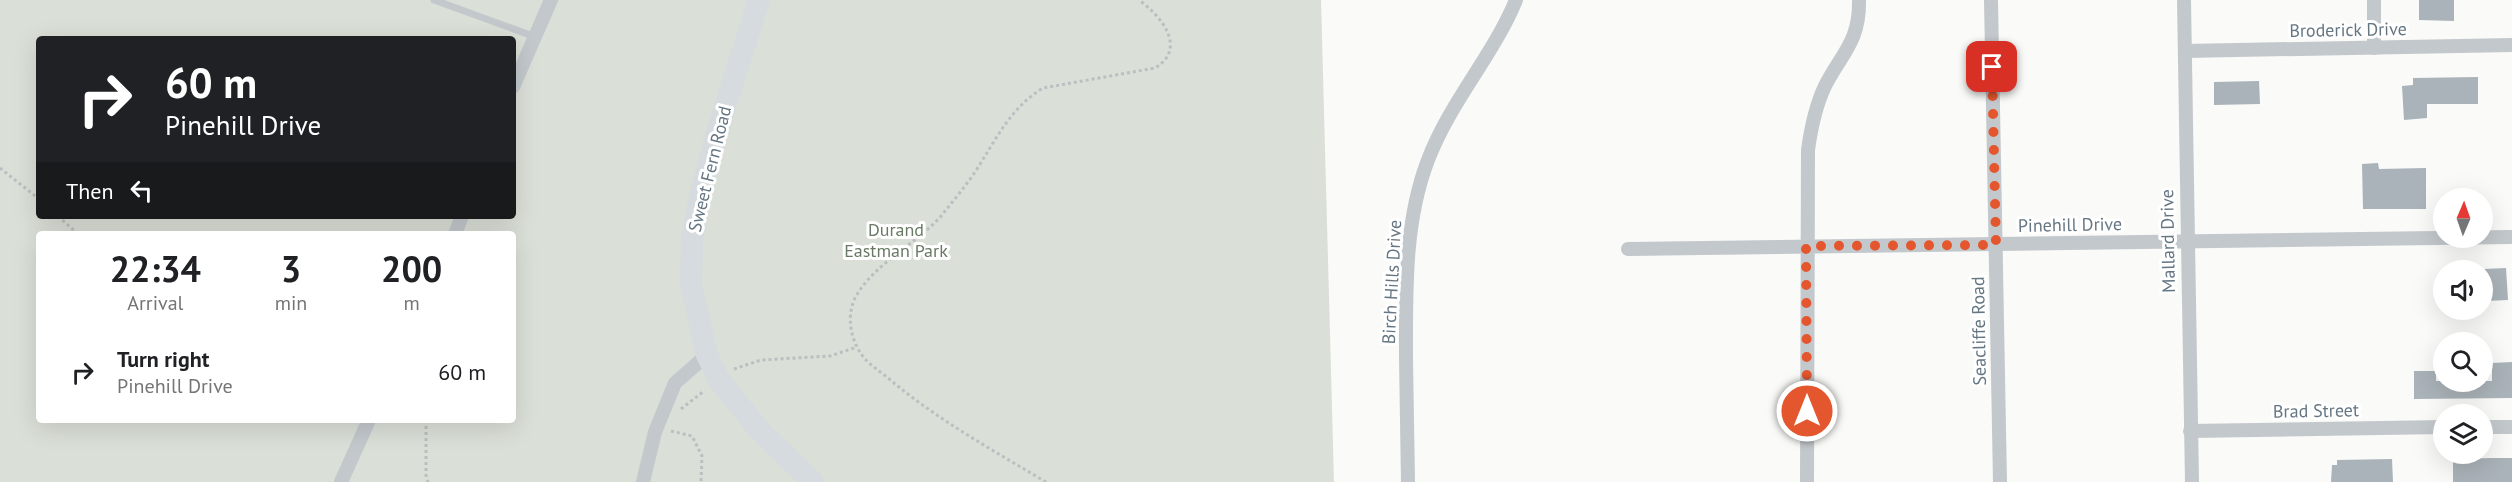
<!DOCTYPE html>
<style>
body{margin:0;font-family:"PT Sans",sans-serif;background:#f2f2f2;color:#202124;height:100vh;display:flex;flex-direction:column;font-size:22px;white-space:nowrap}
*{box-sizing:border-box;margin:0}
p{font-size:20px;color:#757577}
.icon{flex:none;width:33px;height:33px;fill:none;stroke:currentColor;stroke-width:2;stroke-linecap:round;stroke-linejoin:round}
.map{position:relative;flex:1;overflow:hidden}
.side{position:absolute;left:36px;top:231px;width:480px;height:192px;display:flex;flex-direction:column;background:#fff;border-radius:6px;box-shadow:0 6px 24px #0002}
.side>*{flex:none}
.guide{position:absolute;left:36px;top:36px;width:480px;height:183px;border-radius:6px;box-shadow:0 6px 24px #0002;background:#202124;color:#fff;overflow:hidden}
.needle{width:39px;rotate:2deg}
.tools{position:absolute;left:2433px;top:188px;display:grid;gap:12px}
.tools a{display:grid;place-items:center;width:60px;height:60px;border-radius:50%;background:#fff;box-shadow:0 6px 24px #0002;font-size:30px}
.pin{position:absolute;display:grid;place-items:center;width:51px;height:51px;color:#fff;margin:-26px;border-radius:12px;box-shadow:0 3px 9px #0006}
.me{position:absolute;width:66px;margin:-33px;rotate:0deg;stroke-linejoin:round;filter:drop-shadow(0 0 4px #0008)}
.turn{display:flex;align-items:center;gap:21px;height:126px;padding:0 30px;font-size:27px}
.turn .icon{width:78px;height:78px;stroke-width:2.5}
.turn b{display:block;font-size:42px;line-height:51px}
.then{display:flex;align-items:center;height:57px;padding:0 30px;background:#0003;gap:12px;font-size:22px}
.eta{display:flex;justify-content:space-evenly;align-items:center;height:102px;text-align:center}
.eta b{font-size:36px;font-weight:700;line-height:42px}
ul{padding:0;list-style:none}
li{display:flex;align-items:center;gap:18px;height:78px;padding:0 30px}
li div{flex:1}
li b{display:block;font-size:22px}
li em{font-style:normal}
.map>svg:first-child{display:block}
.green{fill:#dadfd7;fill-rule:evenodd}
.building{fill:#aab3b9}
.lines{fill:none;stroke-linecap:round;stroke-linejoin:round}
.path{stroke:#bbbfc2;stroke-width:3;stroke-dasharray:3 3;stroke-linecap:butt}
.service{stroke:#c3c8cc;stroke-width:7}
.minor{stroke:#c3c8cc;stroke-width:14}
.primary{stroke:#d6dbdf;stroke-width:22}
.route{stroke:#e4572e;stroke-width:10;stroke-dasharray:0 18}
.labels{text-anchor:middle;stroke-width:6;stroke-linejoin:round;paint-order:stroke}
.street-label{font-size:18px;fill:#657683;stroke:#fff}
.park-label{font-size:18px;fill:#687a64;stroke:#fff}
</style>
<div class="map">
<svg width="2512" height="482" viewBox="0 0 2512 482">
<rect width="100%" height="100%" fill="#fafaf8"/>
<path class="green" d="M0 0H1321L1334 482H0ZM39 39H513V216H39ZM39 234H513V420H39Z"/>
<g class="building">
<path d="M2419 0H2454V21L2419 20Z"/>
<path d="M2478 77V104H2427V118L2404 120 2402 86 2413 85V78Z"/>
<path d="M2259 81 2260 104 2214 105V82Z"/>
<path d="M2378 163 2379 169 2426 168V209H2363L2362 164Z"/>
<path d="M2506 268 2508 300 2485 301 2484 269Z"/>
<path d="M2512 362V398L2414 399V371H2436V381H2492V363Z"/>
<path d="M2492 458H2512V482H2453V459Z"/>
<path d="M2392 459 2393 482H2331L2332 465H2337V460Z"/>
</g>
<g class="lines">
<g class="path">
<path d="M0 168 39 199"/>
<path d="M58 216 78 234"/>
<path d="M734 369 761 360 830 356 857 347"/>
<path d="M681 409 704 391"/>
<path d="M426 420V475L428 482"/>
<path d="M671 431 692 436 702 456 701 482"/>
<path d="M1046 482C994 451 940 421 894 383 885 375 874 368 866 360 851 344 845 316 856 296 876 262 917 244 942 215 953 201 965 187 975 172 996 140 1009 109 1043 88L1155 68C1188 48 1161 16 1139 0"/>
</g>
<path class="service" d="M434 0 533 36"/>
<g class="minor">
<path d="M1991 0 2000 482"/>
<path d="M2184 0 2192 482"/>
<path d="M2374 0V48"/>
<path d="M2185 51 2512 45"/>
<path d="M513 87 551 0"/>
<path d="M455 234 462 216"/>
<path d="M1628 249 2512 237"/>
<path d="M2482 427H2512"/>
<path d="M2190 431 2444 427"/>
<path d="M341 482 369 420"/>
<path d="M643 482 655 432 675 383 707 355"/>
<path d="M1408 482C1407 441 1407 400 1406 359 1406 293 1404 222 1428 160 1450 102 1493 56 1516 0"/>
<path d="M1807 482 1808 150C1811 128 1815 107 1825 86 1842 53 1860 41 1859 0"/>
</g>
<path class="primary" d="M759 0 718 129 700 196 692 240 691 285 707 355 719 380 761 432 813 482"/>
</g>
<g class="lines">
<path class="route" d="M1807 411 1806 246 1996 245 1992 67"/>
</g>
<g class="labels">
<g class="street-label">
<text transform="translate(2348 30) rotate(-1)" y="6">Broderick Drive</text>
<text transform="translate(710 169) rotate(-76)" y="6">Sweet Fern Road</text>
<text transform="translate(2070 225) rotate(-1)" y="6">Pinehill Drive</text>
<text transform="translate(2168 241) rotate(-91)" y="6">Mallard Drive</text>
<text transform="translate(1392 282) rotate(-87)" y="6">Birch Hills Drive</text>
<text transform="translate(1979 331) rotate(-91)" y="6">Seacliffe Road</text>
<text transform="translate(2316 411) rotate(-1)" y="6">Brad Street</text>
</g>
<g class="park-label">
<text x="896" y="236">Durand<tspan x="896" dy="21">Eastman Park</tspan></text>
</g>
</g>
</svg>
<div class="tools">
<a><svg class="needle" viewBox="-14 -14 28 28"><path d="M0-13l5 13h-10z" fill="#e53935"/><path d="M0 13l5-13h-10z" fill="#757577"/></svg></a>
<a><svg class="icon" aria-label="sound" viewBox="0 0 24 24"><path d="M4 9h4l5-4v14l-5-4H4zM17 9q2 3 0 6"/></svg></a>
<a><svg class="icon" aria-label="search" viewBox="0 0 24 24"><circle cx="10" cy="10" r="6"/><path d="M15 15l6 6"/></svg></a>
<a><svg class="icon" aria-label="layers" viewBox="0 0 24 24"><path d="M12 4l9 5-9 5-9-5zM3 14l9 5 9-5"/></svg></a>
</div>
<div class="pin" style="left:1992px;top:67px;background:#d93025"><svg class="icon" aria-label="arrive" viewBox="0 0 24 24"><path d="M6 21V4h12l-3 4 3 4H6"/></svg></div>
<svg class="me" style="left:1807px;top:411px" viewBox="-20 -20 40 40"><circle r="17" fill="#e4572e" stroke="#fff" stroke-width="3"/><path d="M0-11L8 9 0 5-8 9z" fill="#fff"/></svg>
<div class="guide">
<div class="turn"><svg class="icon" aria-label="right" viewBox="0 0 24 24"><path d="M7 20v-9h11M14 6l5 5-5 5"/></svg><div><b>60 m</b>Pinehill Drive</div></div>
<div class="then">Then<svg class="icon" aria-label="left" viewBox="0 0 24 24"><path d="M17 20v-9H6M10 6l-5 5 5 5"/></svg></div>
</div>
<section class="side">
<div class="eta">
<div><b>22:34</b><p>Arrival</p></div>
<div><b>3</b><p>min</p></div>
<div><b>200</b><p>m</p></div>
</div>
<ul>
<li><svg class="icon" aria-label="right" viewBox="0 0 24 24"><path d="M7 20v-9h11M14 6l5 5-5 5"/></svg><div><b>Turn right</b><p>Pinehill Drive</p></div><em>60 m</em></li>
</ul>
</section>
</div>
